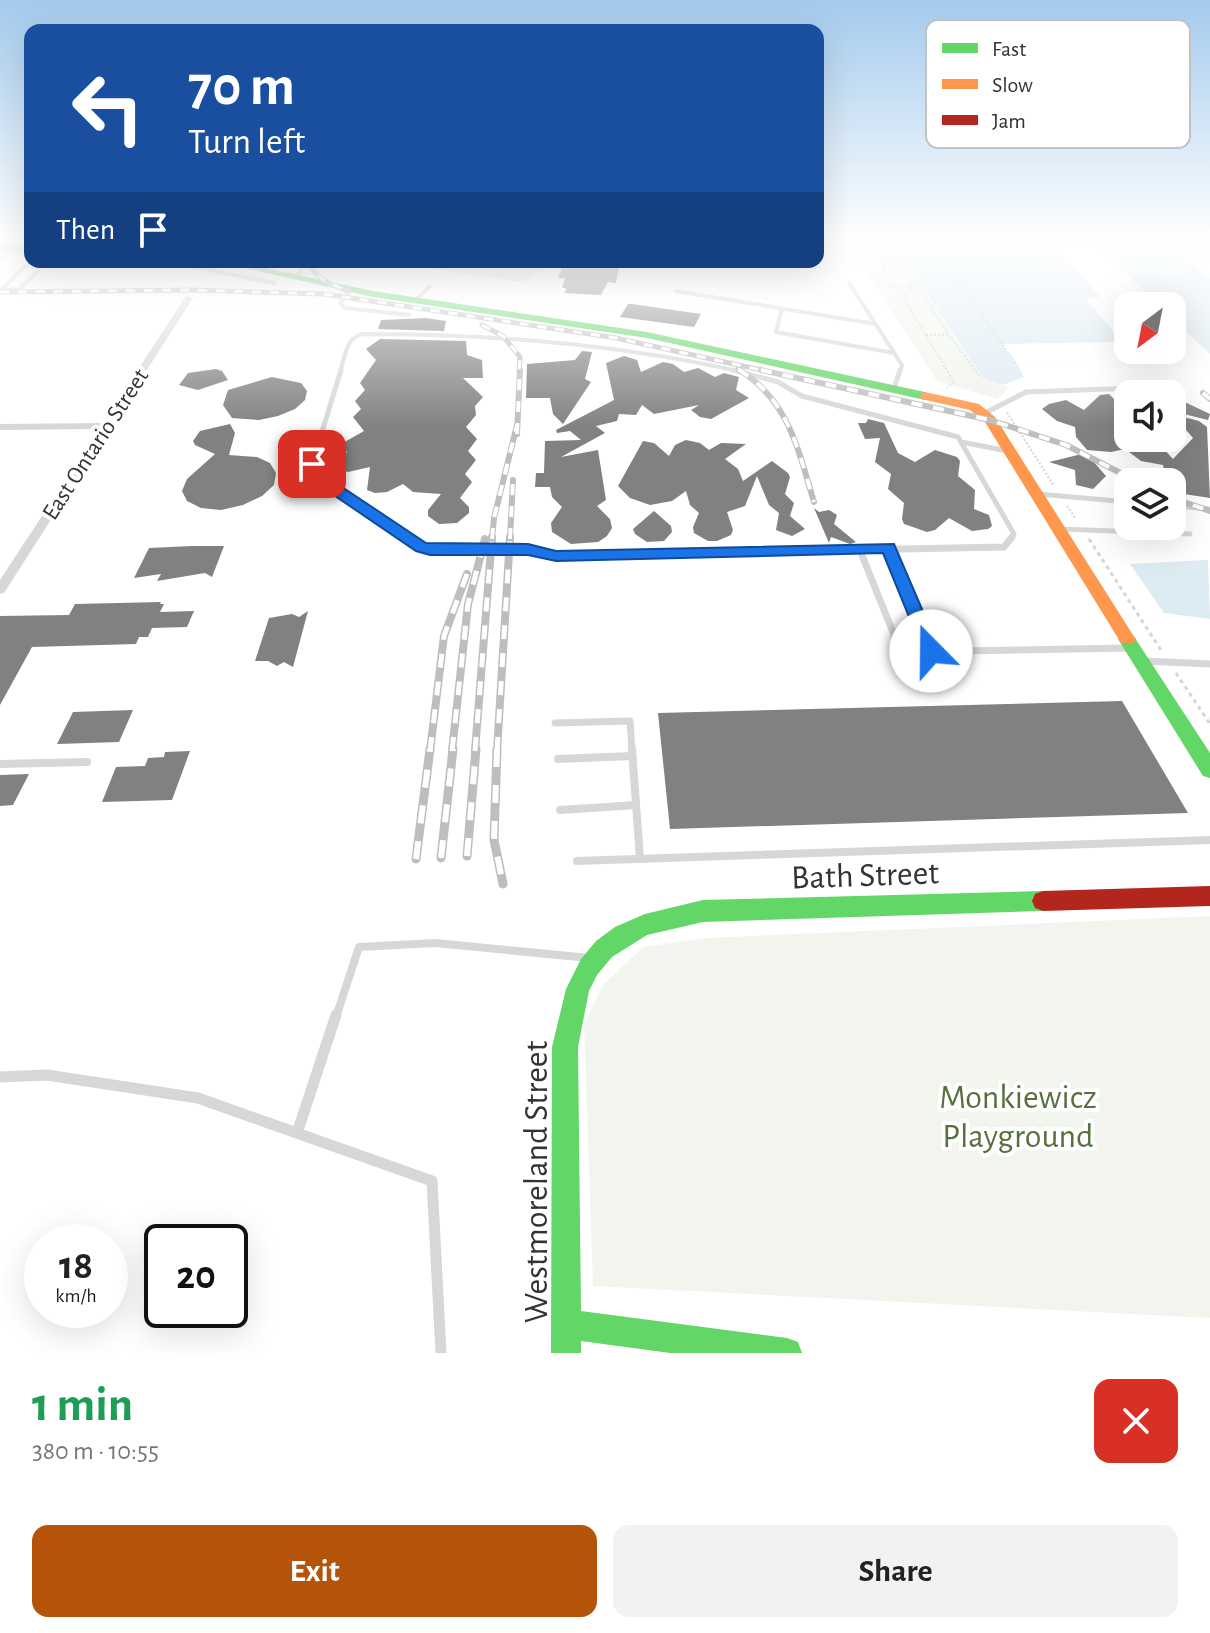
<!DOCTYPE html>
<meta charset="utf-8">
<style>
body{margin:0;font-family:"Alegreya Sans",sans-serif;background:#f2f2f2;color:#222;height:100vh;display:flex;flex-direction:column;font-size:30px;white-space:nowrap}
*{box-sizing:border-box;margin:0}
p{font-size:26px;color:#767676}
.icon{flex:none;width:44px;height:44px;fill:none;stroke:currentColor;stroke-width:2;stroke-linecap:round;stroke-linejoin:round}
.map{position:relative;height:1353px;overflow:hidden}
.sheet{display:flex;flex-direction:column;background:#fff;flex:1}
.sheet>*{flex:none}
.top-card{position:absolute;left:24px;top:24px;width:800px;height:244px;border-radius:16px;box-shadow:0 8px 32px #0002;background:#1a4fa0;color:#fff;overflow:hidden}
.needle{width:52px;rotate:212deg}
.tools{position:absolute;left:1114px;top:292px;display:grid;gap:16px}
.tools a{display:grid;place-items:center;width:72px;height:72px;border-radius:16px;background:#fff;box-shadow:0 8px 32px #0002;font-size:40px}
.speed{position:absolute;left:24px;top:1224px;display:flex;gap:16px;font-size:40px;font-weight:700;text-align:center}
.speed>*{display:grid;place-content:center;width:104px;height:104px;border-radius:50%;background:#fff;box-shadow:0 8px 32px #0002;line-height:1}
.speed small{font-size:20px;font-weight:400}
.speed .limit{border:4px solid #111;border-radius:12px;background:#fff;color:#111}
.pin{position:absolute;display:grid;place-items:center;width:68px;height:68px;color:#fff;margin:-34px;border-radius:16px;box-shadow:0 4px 12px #0006}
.me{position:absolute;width:88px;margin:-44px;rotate:338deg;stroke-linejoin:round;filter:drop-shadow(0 0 6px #0008)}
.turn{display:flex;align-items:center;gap:28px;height:168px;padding:0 32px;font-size:36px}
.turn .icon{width:104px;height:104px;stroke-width:2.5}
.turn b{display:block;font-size:56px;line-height:68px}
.then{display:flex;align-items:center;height:76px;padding:0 32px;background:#0003;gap:16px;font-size:30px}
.round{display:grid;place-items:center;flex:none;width:84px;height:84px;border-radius:16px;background:#f2f2f2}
.overview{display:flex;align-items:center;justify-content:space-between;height:136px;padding:0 32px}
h1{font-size:48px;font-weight:700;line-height:60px;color:#1e9e55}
.primary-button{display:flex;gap:16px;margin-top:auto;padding:16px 32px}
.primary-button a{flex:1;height:92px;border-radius:16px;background:#b45309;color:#fff;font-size:32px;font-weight:700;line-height:92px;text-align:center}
.primary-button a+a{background:#f2f2f2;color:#222}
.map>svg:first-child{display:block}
.green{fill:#f1f5ed}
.water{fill:#ddebf3}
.pier{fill:#fff}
.building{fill:#818181}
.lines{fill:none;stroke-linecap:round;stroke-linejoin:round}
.path-far1{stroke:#d6d6d6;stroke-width:2;stroke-dasharray:2 2;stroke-linecap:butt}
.path{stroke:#d6d6d6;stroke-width:3;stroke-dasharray:4 4;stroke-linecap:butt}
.lane-far4{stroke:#d7d7d7;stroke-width:4}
.lane-far3{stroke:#d7d7d7;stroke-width:5}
.lane-far2{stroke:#d7d7d7;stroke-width:7}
.lane-far1{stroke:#d7d7d7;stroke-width:8}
.lane{stroke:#d7d7d7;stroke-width:11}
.street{fill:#d7d7d7;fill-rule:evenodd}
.fast{fill:#63d668;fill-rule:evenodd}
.slow{fill:#ff974d;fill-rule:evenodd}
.jam{fill:#b3261e;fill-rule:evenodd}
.rail-far3-casing{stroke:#bebebe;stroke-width:5}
.rail-far2-casing{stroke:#bebebe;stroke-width:6}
.rail-far1-casing{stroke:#bebebe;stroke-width:8}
.rail-casing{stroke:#bebebe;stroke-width:9}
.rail-far3{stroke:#fff;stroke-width:3;stroke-dasharray:9;stroke-linecap:butt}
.rail-far2{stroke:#fff;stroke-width:4;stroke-dasharray:11;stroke-linecap:butt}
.rail-far1{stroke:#fff;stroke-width:5;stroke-dasharray:14;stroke-linecap:butt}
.rail{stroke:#fff;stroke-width:6;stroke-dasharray:18;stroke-linecap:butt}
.route{fill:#1a73e8;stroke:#114b97;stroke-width:2}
.labels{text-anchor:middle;stroke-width:8;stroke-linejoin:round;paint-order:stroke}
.far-street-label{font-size:24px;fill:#333;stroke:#fff}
.near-street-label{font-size:34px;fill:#333;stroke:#fff}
.near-park-label{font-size:34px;fill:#56703f;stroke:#fff}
.key{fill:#fff;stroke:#c2c2c2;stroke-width:2}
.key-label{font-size:22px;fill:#333}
</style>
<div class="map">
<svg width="1210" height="1353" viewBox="0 0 1210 1353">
<rect width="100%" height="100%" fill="#fff"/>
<g class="green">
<path d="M845 238H859L881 264 907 263 983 378 1009 388 997 399 937 381Z"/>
<path d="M1210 916V1318L593 1286 584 1024 604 984 643 947 707 938Z"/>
</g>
<g class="water">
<path d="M859 238H1210V257L1187 259 1210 279V354L1172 318V306H1160L1094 243 1052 241 1050 243 1102 298 1087 299 1141 364 1018 365 1024 377 1003 385 983 378 907 263 881 264Z"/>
<path d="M415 262H545L542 271 522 282 434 269Z"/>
<path d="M1208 560 1210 619 1164 613 1130 564Z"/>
</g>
<g class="pier">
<path d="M1085 241 1094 243 1160 306H1154L1091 246 1057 245 1105 296 1104 301 1095 302 1128 342V348L1086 299 1101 297 1049 242Z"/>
<path d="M1116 342 1117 352 1124 364 1017 365 1002 344Z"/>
</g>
<g class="building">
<path d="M564 262H620L616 283 608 282 601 295 565 293 566 288H562L565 278H558Z"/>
<path d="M628 304H632L701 314 694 327 620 317Z"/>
<path d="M426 318 446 321 444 331 378 329 381 320Z"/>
<path d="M380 339 466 341 467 355 482 360 483 378H463L483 397 475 406 476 415 466 427 477 439 468 451 476 460 465 474 472 482 460 498 469 507V513L457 523 439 524 428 516V510L441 494 413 492 403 484 387 492 375 493 367 490 370 467 348 472 332 467 347 452 341 444 364 431 353 417 361 409 355 401 365 390 360 383 376 360 366 349Z"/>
<path d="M582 351 592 352 585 379 591 382 563 424 553 414 550 398H526L527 364 575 360Z"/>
<path d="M624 356 637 360 641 372 663 362 673 364 684 372 698 368 715 377 724 373 739 377 736 390 749 398 711 419 700 417 691 410 699 405 654 414 642 405 636 415 619 414 617 421 596 426 605 433 561 457 598 450 606 500 597 506 610 519 612 528 607 536 598 542 571 544 552 532 551 523 562 507 552 497 550 487H535L536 473H544L545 441 581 440 570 431 557 433 556 430 614 400 606 363Z"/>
<path d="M216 369 222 371 228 380 198 390 179 385 188 373Z"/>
<path d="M272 377 301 383 307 391 305 400 295 409 278 416 259 420 232 418 223 405 228 390Z"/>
<path d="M1109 394 1120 405 1121 417 1128 421V442L1160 447 1159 444 1173 459 1193 438 1172 414 1199 421 1207 427 1210 498 1184 494 1173 487 1172 482 1166 480 1163 465 1141 461 1125 449 1111 452 1087 450 1076 437 1075 427 1057 421 1042 409 1049 404 1066 400 1084 410 1100 395Z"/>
<path d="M1172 396 1210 414 1208 420 1172 411Z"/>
<path d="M868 419 884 423 898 453 915 462 935 450 957 457 960 461 958 476 975 490 974 509 989 515 992 526 988 529 972 531 949 518 935 530 927 532 904 524 902 519 904 503 888 489 891 474 875 462 880 438 865 439 858 423H866Z"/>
<path d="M230 424 235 433 229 455 257 457 270 463 276 473 274 485 262 496 243 505 221 510 201 508 187 501 182 491 187 479 215 454 195 445 193 441 200 431Z"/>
<path d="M686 440 700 443 709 450 721 443 746 444 725 459 738 469 743 481 772 461 788 473 790 477 785 494 794 503 790 516 805 529 792 536 776 530 779 513 769 505 757 476 745 506 727 512 733 530 731 535 717 541H708L694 533 693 527 699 513 690 505 686 491 672 501 650 505 630 498 618 486 643 441 654 443 669 456 675 445Z"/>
<path d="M1086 453 1106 476 1093 489 1076 485 1075 470 1049 462Z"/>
<path d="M814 508 819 512 829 510 837 515 834 524 856 542 850 544 831 537 829 543Z"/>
<path d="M654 511 671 526 672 532 664 541 647 542 635 534 633 529Z"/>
<path d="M192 546H224L212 577 205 573 157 581 161 574 134 578 149 548Z"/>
<path d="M161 602 160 604H164L160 612 194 611 187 627 152 628 148 637H139L136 644 32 647 0 705V616L69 615 75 604Z"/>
<path d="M308 611 293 667 284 662 277 666 268 661H255L269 618 292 614 299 617Z"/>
<path d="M1122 701 1188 813 670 829 658 713Z"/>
<path d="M133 710 119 742 57 744 73 712Z"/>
<path d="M190 751 172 800 102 802 116 767 145 766 148 758 164 757 165 752Z"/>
<path d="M29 774 13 805 0 806V775Z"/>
</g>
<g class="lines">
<g class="path-far1">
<path d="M884 266H904L915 282 905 295 906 302 954 382 947 388"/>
<path d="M884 268 898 269 911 279V285C898 291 887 286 879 275Z"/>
<path d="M959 283 1017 365"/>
<path d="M917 285 949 335"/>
<path d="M926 335H949L981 378"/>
<path d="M1007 412 1054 486"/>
<path d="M1067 506 1076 519"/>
</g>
<g class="path">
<path d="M1089 539 1161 650"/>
<path d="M1176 673 1210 724"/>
</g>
<g class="lane-far4">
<path d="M0 259 12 249"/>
<path d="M30 262 1 290 20 289 47 262"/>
<path d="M83 262 78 266H189L275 283"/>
<path d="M297 276 304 266 301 262"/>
<path d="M849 283 902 365 900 372"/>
<path d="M352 289 340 303 345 308 409 315"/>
<path d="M676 291 875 324"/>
<path d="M415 301 430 286"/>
<path d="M782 309 776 332 894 353"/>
<path d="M340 372C345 357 346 336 364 334 490 334 619 344 742 372"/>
</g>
<g class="lane-far3">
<path d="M341 370 312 464 321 480 408 539"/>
<path d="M733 370 778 382 802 396 958 437 1014 534 1010 539"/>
<path d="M894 388 900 370"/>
<path d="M985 413 1026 392 1164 387"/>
<path d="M961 442 1008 451"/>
<path d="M1038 494 1128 502"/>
<path d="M1172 506 1210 509"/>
<path d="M1061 529 1190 534"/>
</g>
<g class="lane-far2">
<path d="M405 537 421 548 528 550 556 556 1004 547 1012 537"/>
<path d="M859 548 901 652 1132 648"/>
<path d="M889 548 931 651"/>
<path d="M1144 661 1210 664"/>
<path d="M555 723 630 721 632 751"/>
</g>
<g class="lane-far1">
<path d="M632 749 640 859"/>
<path d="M558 759 632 756"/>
<path d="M0 764 87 762"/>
<path d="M560 810 636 805"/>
<path d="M577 861 1210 840"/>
<path d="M336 1017 359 947 435 943 589 958"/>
</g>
<g class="lane">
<path d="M0 1077 47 1075 198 1098 432 1181 441 1353"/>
<path d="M297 1133 336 1015"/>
</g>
<path class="street" d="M186 296 193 298 4 593 0 594V580L99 429 0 430V424L103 423Z"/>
<g class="fast">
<path d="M0 245 30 246V252L0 251Z"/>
<path d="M219 262H238L373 291 647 332 925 392 931 396 925 400 647 338 373 297Z"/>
<path d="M1127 633 1133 635 1210 753V778L1203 776 1118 639Z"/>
<path d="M1043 891 1051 894 1054 901 1051 908 1043 911 703 922 647 935 612 957 597 975 589 991 578 1047 581 1311 787 1338 798 1342 802 1353H670L581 1341V1353H551L552 1047 566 989 581 959 596 941 615 927 645 914 703 900Z"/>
</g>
<path class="slow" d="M925 392 979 404 995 417 1133 635 1136 639 1133 643H1121L985 422 970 410 921 399 919 396Z"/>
<path class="jam" d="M1210 886V906L1043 911 1035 908 1032 901 1035 894 1043 891Z"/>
<g class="rail-far3-casing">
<g id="rail-far3">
<path d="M305 262 323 280 347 291"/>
<path d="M0 292 192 290 324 294 616 338 770 372"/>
<path d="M482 325 503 336 520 357 519 372"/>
<path d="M738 369 743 372"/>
</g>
</g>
<g class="rail-far2-casing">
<g id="rail-far2">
<path d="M739 370C789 400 798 450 814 502"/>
<path d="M761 370 990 420 1066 445 1138 482"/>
<path d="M1203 393 1210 399"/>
<path d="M517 434 520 370"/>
<path d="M1172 498 1210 511"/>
<path d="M492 539 494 518 517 425"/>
<path d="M510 539 513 480"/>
</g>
</g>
<g class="rail-far1-casing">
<g id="rail-far1">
<path d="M430 751 444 636 467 574"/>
<path d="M452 751 468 604 485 539"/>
<path d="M475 751 492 537"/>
<path d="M497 751 510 537"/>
</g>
</g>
<g class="rail-casing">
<g id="rail">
<path d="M497 749 494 840 503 884"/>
<path d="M467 856 476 749"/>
<path d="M441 858 453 749"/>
<path d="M416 859 430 749"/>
</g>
</g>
<use href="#rail-far3" class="rail-far3"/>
<use href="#rail-far2" class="rail-far2"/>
<use href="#rail-far1" class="rail-far1"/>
<use href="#rail" class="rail"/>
</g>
<linearGradient id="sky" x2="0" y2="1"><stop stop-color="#a3caec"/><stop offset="0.56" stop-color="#fff"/><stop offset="1" stop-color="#fff" stop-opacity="0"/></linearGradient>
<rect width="1210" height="428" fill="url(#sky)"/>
<path class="route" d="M312 460 317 461 327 477 426 543 528 544 556 551 894 544 940 651 937 656H925L883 553 556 561 528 555H430L416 551 316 483 305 464Z"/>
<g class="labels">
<g class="far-street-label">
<text transform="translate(95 444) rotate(-57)" y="8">East Ontario Street</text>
</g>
<g class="near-street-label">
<text transform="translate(865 874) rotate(-2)" y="12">Bath Street</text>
<text transform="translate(535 1182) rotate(-90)" y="12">Westmoreland Street</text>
</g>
<g class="near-park-label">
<text x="1018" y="1108">Monkiewicz<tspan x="1018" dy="39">Playground</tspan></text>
</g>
</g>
<rect x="926" y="20" width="264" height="128" rx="12" class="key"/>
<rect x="942" y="43" width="36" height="10" fill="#63d668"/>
<rect x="942" y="79" width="36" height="10" fill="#ff974d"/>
<rect x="942" y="115" width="36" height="10" fill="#b3261e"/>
<g class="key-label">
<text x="992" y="56">Fast</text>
<text x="992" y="92">Slow</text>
<text x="992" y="128">Jam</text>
</g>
</svg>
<div class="tools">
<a><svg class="needle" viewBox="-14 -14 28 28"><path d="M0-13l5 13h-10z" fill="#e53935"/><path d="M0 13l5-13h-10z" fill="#767676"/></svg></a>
<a><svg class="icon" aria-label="sound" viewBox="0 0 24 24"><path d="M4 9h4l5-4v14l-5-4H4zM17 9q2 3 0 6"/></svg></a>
<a><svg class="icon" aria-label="layers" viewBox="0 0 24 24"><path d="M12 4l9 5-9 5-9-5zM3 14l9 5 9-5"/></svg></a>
</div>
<div class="speed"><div>18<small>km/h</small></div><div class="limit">20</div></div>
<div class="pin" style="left:312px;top:464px;background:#d93025"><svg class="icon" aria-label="arrive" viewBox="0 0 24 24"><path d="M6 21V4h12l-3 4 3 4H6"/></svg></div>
<svg class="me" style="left:931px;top:651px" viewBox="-20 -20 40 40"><circle r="19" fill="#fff"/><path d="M0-13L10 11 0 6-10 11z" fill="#1a73e8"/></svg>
<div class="top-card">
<div class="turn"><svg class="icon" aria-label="left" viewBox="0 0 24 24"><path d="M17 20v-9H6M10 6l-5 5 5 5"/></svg><div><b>70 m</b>Turn left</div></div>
<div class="then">Then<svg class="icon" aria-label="arrive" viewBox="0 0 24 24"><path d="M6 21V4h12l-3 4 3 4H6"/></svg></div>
</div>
</div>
<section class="sheet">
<div class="overview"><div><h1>1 min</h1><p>380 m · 10:55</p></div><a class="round" style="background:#d93025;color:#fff"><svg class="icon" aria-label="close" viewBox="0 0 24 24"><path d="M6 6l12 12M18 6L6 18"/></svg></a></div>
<div class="primary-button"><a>Exit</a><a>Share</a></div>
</section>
